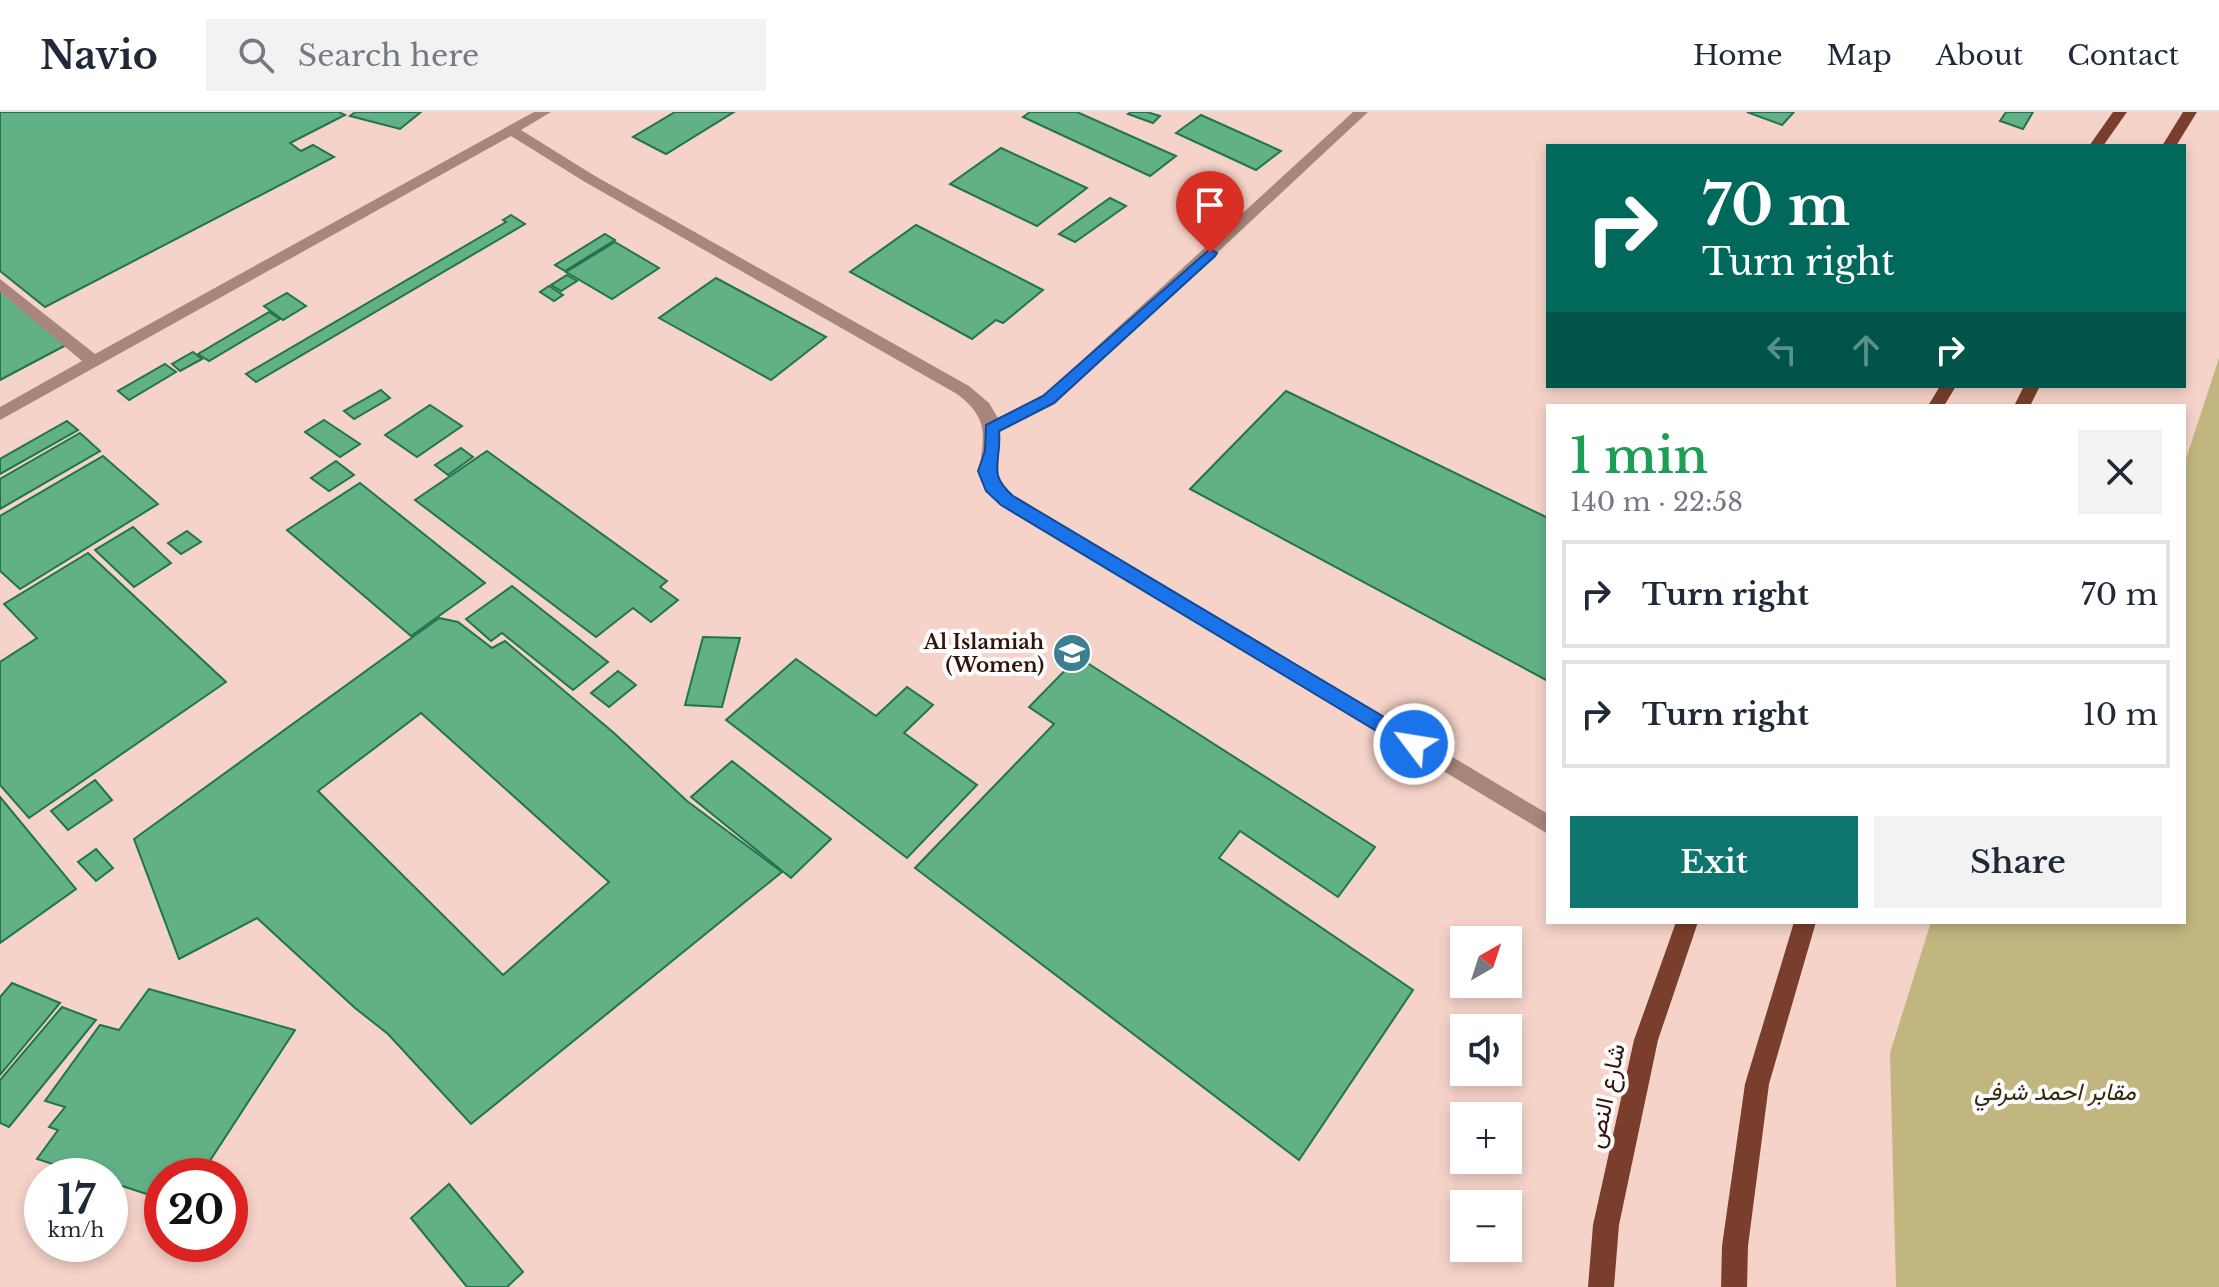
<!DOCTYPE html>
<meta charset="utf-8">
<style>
body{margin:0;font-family:"Libre Baskerville",Vazirmatn,serif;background:#f2f2f3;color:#1f2937;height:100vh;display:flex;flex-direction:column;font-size:30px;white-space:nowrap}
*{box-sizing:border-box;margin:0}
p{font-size:26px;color:#747a83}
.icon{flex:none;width:44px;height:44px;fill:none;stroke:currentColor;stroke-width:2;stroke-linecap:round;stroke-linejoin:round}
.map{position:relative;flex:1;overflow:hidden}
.drawer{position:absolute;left:1546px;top:292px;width:640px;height:520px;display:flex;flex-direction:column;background:#fff;border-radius:0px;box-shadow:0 4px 12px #0003}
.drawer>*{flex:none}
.hud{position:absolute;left:1546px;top:32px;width:640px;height:244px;border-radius:0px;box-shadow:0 4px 12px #0003;background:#00695c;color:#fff;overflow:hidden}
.needle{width:52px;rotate:39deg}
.controls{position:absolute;left:1450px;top:814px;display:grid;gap:16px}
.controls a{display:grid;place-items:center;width:72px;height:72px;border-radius:0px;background:#fff;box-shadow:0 4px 12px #0003;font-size:40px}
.speed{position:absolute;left:24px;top:1046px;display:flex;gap:16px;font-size:40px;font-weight:700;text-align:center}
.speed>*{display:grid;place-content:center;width:104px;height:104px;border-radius:50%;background:#fff;box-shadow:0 4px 12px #0003;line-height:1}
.speed small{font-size:20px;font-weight:400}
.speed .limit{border:12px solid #d22;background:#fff;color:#111}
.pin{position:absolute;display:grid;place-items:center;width:68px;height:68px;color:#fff;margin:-82px -34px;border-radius:50% 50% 50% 0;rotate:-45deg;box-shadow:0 0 8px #0007}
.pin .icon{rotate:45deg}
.me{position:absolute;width:88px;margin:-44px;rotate:301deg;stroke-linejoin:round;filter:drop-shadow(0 0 6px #0008)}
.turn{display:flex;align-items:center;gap:28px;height:168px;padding:0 24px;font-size:36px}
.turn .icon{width:104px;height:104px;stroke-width:2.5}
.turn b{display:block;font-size:56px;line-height:68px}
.lanes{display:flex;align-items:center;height:76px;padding:0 24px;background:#0003;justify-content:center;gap:40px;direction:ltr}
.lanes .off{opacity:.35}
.round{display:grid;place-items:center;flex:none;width:84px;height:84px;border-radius:0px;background:#f2f2f3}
.overview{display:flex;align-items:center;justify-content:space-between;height:136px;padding:0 24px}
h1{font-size:48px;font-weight:600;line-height:60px;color:#1e9e55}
.action{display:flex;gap:16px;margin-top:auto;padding:16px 24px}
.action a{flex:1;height:92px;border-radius:0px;background:#0f766e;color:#fff;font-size:32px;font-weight:600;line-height:92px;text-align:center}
.action a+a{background:#f2f2f3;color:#1f2937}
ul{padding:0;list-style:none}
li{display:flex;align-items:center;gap:24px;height:108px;margin:0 16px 12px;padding:0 8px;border:4px solid #e0e1e3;border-radius:0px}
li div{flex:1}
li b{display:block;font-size:30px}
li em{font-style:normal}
header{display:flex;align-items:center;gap:48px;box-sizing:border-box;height:112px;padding:0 40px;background:#fff;border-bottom:2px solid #e0e1e3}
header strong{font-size:38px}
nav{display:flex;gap:44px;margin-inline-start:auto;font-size:28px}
.search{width:560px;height:72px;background:#f2f2f3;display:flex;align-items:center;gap:20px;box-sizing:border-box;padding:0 28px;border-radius:0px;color:#747a83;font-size:30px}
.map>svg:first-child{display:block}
.green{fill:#c1b67f}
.building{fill:#62b186;stroke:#21744d;stroke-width:2;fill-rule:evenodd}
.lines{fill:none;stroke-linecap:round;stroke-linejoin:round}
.minor{fill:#a9867b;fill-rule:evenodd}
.major{fill:#793f2c;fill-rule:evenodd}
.route{fill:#1a73e8;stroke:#114b97;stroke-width:2}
.labels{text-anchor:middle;stroke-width:8;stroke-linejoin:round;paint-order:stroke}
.poi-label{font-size:20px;font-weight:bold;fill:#31140a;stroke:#fdfdfd;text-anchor:end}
.near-park-label{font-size:24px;font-style:italic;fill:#302a0b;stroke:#fdfdfd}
.near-street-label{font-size:24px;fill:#31140a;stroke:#fdfdfd}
</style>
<header>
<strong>Navio</strong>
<div class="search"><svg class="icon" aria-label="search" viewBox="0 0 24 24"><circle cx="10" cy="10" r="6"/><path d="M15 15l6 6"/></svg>Search here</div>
<nav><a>Home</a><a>Map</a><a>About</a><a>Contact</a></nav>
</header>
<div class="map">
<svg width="2219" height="1175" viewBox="0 0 2219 1175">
<rect width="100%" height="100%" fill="#f5d3c9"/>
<path class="green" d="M2219 246V1175H1896L1890 941 1931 810H2184V353Z"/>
<g class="building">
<path d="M0 0H339L345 3 290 31 301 39 313 33 334 45 45 195 0 159Z"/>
<path d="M355 0H421L400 17 350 4Z"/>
<path d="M675 0H734L666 42 633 25Z"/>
<path d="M1030 0H1077L1176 44 1150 64 1023 5Z"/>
<path d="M1131 0H1147L1160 4 1153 11 1128 2Z"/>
<path d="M1747 0H1794L1782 13Z"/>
<path d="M2006 0H2033L2023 17 2000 9Z"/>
<path d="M1201 3 1281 39 1256 58 1176 21Z"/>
<path d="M1001 36 1087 76 1037 114 950 72Z"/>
<path d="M1110 86 1126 94 1075 130 1059 122Z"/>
<path d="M511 103 525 112 256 270 246 262 506 110 503 108Z"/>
<path d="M916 113 1043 178 1003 211 996 208 972 227 850 160Z"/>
<path d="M605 122 615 128 565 159 555 153Z"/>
<path d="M615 130 659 156 612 187 566 160Z"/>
<path d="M567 163 577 169 561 179 551 173Z"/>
<path d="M716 166 826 225 771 268 659 206Z"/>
<path d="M549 174 563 183 554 189 540 180Z"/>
<path d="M0 177 68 232 0 268Z"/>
<path d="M287 181 306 194 283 208 264 194Z"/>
<path d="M269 200 280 207 209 249 198 242Z"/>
<path d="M193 240 202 247 180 259 172 252Z"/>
<path d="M165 252 176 260 129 288 118 279Z"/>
<path d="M381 278 390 286 354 307 344 299Z"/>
<path d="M1286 279 1548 406V569L1190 377Z"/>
<path d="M430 293 462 314 417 345 385 323Z"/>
<path d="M324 308 360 332 340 345 305 320Z"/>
<path d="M67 309 78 318 0 362V347Z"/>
<path d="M80 321 100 339 0 397V367Z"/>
<path d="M461 336 473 345 448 363 435 353Z"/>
<path d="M487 339 667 469 660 475 678 488 651 510 633 496 596 525 415 388Z"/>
<path d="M103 344 158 392 20 477 0 459V404Z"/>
<path d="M336 349 354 363 329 379 311 366Z"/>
<path d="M360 371 485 471 411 524 287 418Z"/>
<path d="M133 415 171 451 134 475 95 438Z"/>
<path d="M187 419 201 430 181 442 168 431Z"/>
<path d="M88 441 226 570 29 706 0 673V550L37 526 4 492Z"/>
<path d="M512 474 608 550 573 578 502 521 491 529 466 507Z"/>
<path d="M439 506 458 510 492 536 505 529 614 621 687 689 782 760 471 1012 388 922 355 896 257 806 179 847 134 727ZM421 601 609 770 503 863 318 679Z"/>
<path d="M703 525 740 526 722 595 685 593Z"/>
<path d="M1078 545 1375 735 1338 785 1240 719 1219 746 1413 878 1299 1048 915 756 1054 612 1029 595Z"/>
<path d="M796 547 876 604 907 575 933 593 904 621 977 673 907 746 726 608Z"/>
<path d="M618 559 636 573 609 595 591 581Z"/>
<path d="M732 649 831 727 791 766 691 685Z"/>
<path d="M95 668 112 688 68 718 51 699Z"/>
<path d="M0 685 76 777 0 831Z"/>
<path d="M96 737 113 756 96 769 78 750Z"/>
<path d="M12 871 60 891 0 963V885Z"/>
<path d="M149 877 295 918 200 1064H162V1087L110 1070V1064H90L37 1047 58 1018 49 1015 65 995 45 989 100 913 119 918Z"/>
<path d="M62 895 96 908 9 1015 0 1011V968Z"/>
<path d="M449 1072 523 1160 507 1175H467L411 1106Z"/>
</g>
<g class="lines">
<path class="minor" d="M534 0H551L521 18 595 64 969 274 989 291 998 306 1043 284 1353 0H1368L1055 292 1000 320 998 367 1013 383 1548 702V722L1001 393C953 352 1013 323 957 282L585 70 511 24 0 308V295L82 249 0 180V167L95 242Z"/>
<g class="major">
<path d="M2113 0H2127L2103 34H2089Z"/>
<path d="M2183 0H2197L2176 34H2162Z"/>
<path d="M1940 274H1956L1944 294H1928Z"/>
<path d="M2024 274H2040L2030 294H2014Z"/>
<path d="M1676 810H1698L1658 928 1619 1113 1614 1175H1588L1593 1113 1634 928Z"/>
<path d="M1794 810H1816L1769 972 1748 1134 1747 1175H1721L1722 1134 1745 972Z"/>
</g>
</g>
<path class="route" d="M1210 137 1217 141 1215 144 1054 291 999 319C1002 351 986 360 1013 384L1421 627 1424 632 1421 638H1408L1001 393 986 379 978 359 985 339 986 313 1043 284Z"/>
<defs>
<g id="university-disc" transform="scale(2)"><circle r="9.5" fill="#3d7f91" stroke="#fdfdfd"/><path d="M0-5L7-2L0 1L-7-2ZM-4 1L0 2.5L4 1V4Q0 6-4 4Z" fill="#fff"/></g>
</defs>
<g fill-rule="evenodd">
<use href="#university-disc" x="1072" y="541"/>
</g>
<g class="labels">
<g class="poi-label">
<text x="1044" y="537">Al Islamiah<tspan x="1044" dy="23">(Women)</tspan></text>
</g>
<g class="near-park-label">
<text x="2055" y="988">مقابر احمد شرفي</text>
</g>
<g class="near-street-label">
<text transform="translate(1606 984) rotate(-78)" y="8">شارع النص</text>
</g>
</g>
</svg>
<div class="controls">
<a><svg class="needle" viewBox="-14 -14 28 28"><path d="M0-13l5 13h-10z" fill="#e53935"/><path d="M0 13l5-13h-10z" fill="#747a83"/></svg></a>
<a><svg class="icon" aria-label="sound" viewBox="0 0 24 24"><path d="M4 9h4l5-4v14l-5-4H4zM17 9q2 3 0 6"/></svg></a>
<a>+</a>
<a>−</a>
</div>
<div class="speed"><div>17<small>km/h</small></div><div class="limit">20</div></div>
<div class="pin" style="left:1210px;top:141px;background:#d93025"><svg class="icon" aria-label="arrive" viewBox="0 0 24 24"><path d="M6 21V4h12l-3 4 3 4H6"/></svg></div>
<svg class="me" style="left:1414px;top:632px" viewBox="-20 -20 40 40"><circle r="17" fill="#1a73e8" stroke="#fff" stroke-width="3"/><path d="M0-11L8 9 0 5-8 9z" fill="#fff"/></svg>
<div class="hud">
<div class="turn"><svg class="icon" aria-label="right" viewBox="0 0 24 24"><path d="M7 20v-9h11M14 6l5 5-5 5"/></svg><div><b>70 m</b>Turn right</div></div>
<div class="lanes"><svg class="icon off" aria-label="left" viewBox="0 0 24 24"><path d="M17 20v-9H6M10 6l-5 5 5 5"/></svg><svg class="icon off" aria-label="ahead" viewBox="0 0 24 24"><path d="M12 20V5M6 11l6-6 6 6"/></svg><svg class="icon" aria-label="right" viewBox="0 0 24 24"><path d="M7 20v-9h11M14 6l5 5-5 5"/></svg></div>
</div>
<section class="drawer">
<div class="overview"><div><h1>1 min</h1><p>140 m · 22:58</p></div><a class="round"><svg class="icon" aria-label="close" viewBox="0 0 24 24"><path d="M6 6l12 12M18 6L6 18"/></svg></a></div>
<ul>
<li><svg class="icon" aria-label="right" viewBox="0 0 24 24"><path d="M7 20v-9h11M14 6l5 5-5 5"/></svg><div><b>Turn right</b></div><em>70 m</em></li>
<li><svg class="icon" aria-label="right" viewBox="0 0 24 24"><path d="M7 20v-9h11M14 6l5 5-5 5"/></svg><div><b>Turn right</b></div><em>10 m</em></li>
</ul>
<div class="action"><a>Exit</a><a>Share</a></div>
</section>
</div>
